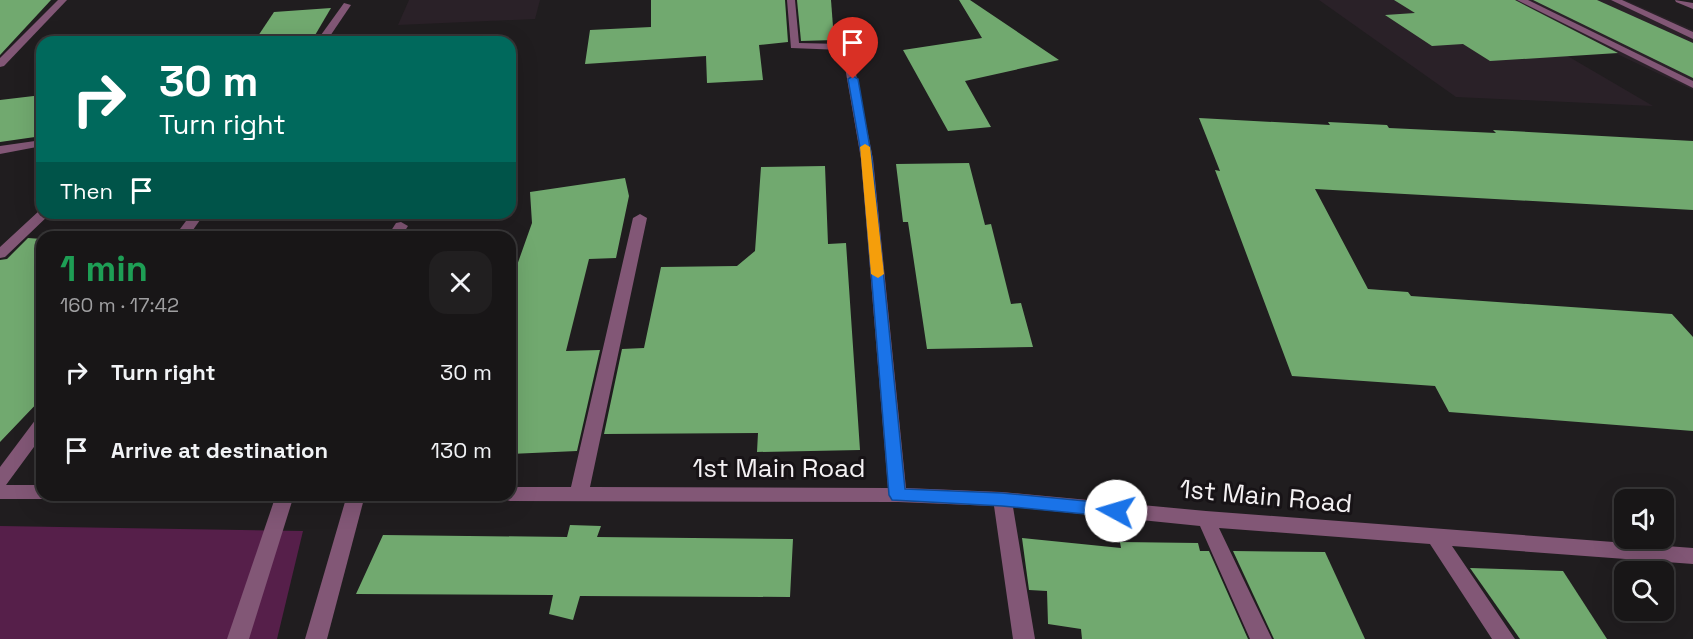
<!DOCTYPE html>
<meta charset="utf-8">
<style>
body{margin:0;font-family:"Space Grotesk",sans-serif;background:#211f20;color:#f1f3f6;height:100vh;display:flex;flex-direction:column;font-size:22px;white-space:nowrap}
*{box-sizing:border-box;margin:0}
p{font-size:20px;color:#9f9fa1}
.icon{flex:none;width:33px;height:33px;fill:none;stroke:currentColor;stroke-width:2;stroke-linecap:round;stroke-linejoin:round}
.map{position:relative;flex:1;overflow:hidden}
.details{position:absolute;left:36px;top:231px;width:480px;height:270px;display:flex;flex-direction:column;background:#181617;border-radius:18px;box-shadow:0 6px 24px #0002,0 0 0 2px #363536}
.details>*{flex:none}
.guide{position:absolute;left:36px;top:36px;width:480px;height:183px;border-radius:18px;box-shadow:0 6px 24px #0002,0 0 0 2px #363536;background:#00695c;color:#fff;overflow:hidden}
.buttons{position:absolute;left:1614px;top:489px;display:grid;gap:12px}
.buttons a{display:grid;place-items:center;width:60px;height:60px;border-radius:12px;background:#181617;box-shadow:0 6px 24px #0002,0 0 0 2px #363536;font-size:30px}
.pin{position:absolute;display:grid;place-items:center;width:51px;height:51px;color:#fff;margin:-62px -26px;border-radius:50% 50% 50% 0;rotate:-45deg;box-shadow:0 0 6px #0007}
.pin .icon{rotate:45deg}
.me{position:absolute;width:66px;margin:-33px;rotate:276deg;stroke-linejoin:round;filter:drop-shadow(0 0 4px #0008)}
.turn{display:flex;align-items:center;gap:21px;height:126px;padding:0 24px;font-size:27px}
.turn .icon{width:78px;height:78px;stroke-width:2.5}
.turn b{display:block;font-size:42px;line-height:51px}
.then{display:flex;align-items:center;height:57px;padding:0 24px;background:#0003;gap:12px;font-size:22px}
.round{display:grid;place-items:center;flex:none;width:63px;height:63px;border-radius:18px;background:#211f20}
.head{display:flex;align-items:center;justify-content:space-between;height:102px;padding:0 24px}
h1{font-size:36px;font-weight:700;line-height:45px;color:#1e9e55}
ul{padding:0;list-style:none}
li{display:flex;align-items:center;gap:18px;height:78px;padding:0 24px}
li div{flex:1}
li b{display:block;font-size:22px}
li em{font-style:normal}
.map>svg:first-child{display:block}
.built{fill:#2a2128}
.green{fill:#561f4a}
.building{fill:#71a96f}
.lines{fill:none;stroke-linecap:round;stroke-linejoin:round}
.service{fill:#825776;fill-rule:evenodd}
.minor{fill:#825776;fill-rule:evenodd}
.route{fill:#1a73e8;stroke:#114b97;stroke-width:1.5}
.slow{fill:#f59e0b}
.labels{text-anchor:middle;stroke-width:6;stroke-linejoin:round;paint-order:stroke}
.near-street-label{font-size:26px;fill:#f4f1f3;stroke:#171316}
</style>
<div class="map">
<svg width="1693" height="639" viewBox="0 0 1693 639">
<rect width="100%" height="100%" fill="#201d1f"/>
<g class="built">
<path d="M409 0H540L535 19 398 25Z"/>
<path d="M1319 0H1472L1653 106 1456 97Z"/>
<path d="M1512 0H1625L1693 30V90L1577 35Z"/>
</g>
<path class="green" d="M0 526 303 531 277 639H0Z"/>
<g class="building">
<path d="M0 0H51L0 55Z"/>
<path d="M651 0H785L788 42 759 45 763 80 707 83 706 56 585 64 590 30 651 27Z"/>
<path d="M797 0H831L834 40 801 41Z"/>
<path d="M959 0H970L1059 60 965 81 991 127 948 131 903 50 982 38Z"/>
<path d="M1394 0H1515L1618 53 1490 61 1463 44 1432 46 1385 15 1415 13Z"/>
<path d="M1533 0H1597L1693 43V78Z"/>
<path d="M331 8 311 42H254L274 12Z"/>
<path d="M42 95V136L0 142V100Z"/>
<path d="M1199 118 1330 125 1328 122 1387 125 1389 128 1496 133 1493 130 1693 141V210L1315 189 1368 289 1408 292 1411 296 1672 314 1693 337V431L1449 412 1435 386 1292 376 1215 170 1220 171Z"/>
<path d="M969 163 985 225 991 224 1011 304 1021 303 1033 347 927 349 908 222H903L896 164Z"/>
<path d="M825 166 828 244 846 243 860 450 757 452 758 433 604 434 622 349 644 348 661 267 737 266 755 251 761 167Z"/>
<path d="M625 178 629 196 616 258 589 259 566 351 600 350 577 451 510 454V285L532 223 530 192Z"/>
<path d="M28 238 42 239V398L0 442V260L7 259Z"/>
<path d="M570 525 601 526 597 537 793 539 790 597 580 596 573 620 549 614 553 595 356 594 383 535 567 537Z"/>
<path d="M1022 538 1121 548 1120 542 1198 543 1200 551H1209L1248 639H1082L1081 629 1048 624 1047 591 1029 590Z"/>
<path d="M1233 551 1325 552 1365 639H1274Z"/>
<path d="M1470 568 1563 571 1607 639H1520Z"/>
</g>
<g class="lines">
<g class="service">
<path d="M1517 0H1528L1693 81V88Z"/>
<path d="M1611 0H1622L1693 32V39Z"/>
<path d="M42 140V146L0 154V146Z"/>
<path d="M276 495H294L249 639H227Z"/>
<path d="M347 495H365L327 639H305Z"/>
</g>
<g class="minor">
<path d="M58 0H67L4 66 0 67V58Z"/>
<path d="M787 0H795L799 43 841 44 837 25 842 22 847 25 853 47 851 49 873 159 906 488 1002 492 1206 511 1693 548V564L1452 546 1515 639H1492L1430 544 1219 528 1272 639H1250L1200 526 1013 507 1035 639H1013L994 506 898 502 510 501 504 499 501 495H510V487H571L633 218 640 214 647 218 590 487 888 488 861 159 842 50 791 48Z"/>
<path d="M1675 0 1693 3V9L1676 2Z"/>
<path d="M344 3 351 5 326 42H316Z"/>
<path d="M40 210 42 213H51L5 257 0 258V247Z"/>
<path d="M192 213H205L188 237H174Z"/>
<path d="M401 222 408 226 401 237H387L396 223Z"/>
<path d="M42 417V436L6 485H42V495H50L42 499H0V467L36 419Z"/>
</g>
</g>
<path class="route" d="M853 76 858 79 872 159 905 489 1002 493 1116 504 1122 506 1124 511 1122 515 1116 517 1002 506 892 500 889 495 862 159 848 79Z"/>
<path class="slow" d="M865 144 870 147 884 274 878 278 871 274 860 147Z"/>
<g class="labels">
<g class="near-street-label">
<text x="779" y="477">1st Main Road</text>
<text transform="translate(1266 496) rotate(5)" y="9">1st Main Road</text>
</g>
</g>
</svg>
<div class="buttons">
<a><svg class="icon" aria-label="sound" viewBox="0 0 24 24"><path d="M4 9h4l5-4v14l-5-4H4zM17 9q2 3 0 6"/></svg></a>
<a><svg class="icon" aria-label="search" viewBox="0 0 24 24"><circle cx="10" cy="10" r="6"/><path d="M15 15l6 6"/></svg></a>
</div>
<div class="pin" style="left:853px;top:79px;background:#d93025"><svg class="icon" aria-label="arrive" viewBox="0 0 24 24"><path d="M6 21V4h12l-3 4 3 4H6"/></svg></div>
<svg class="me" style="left:1116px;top:511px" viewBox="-20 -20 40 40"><circle r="19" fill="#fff"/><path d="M0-13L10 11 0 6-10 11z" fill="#1a73e8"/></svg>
<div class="guide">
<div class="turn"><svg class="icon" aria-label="right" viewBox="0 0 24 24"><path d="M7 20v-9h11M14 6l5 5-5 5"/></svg><div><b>30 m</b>Turn right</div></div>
<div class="then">Then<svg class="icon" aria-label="arrive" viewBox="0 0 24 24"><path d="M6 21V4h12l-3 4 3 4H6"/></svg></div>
</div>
<section class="details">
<div class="head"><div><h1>1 min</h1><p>160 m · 17:42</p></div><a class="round"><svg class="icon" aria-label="close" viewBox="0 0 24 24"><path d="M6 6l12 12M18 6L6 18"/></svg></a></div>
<ul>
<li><svg class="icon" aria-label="right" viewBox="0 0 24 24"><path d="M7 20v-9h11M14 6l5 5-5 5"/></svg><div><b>Turn right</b></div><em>30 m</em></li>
<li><svg class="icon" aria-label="arrive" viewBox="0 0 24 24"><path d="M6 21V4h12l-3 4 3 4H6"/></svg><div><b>Arrive at destination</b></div><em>130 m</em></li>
</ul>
</section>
</div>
